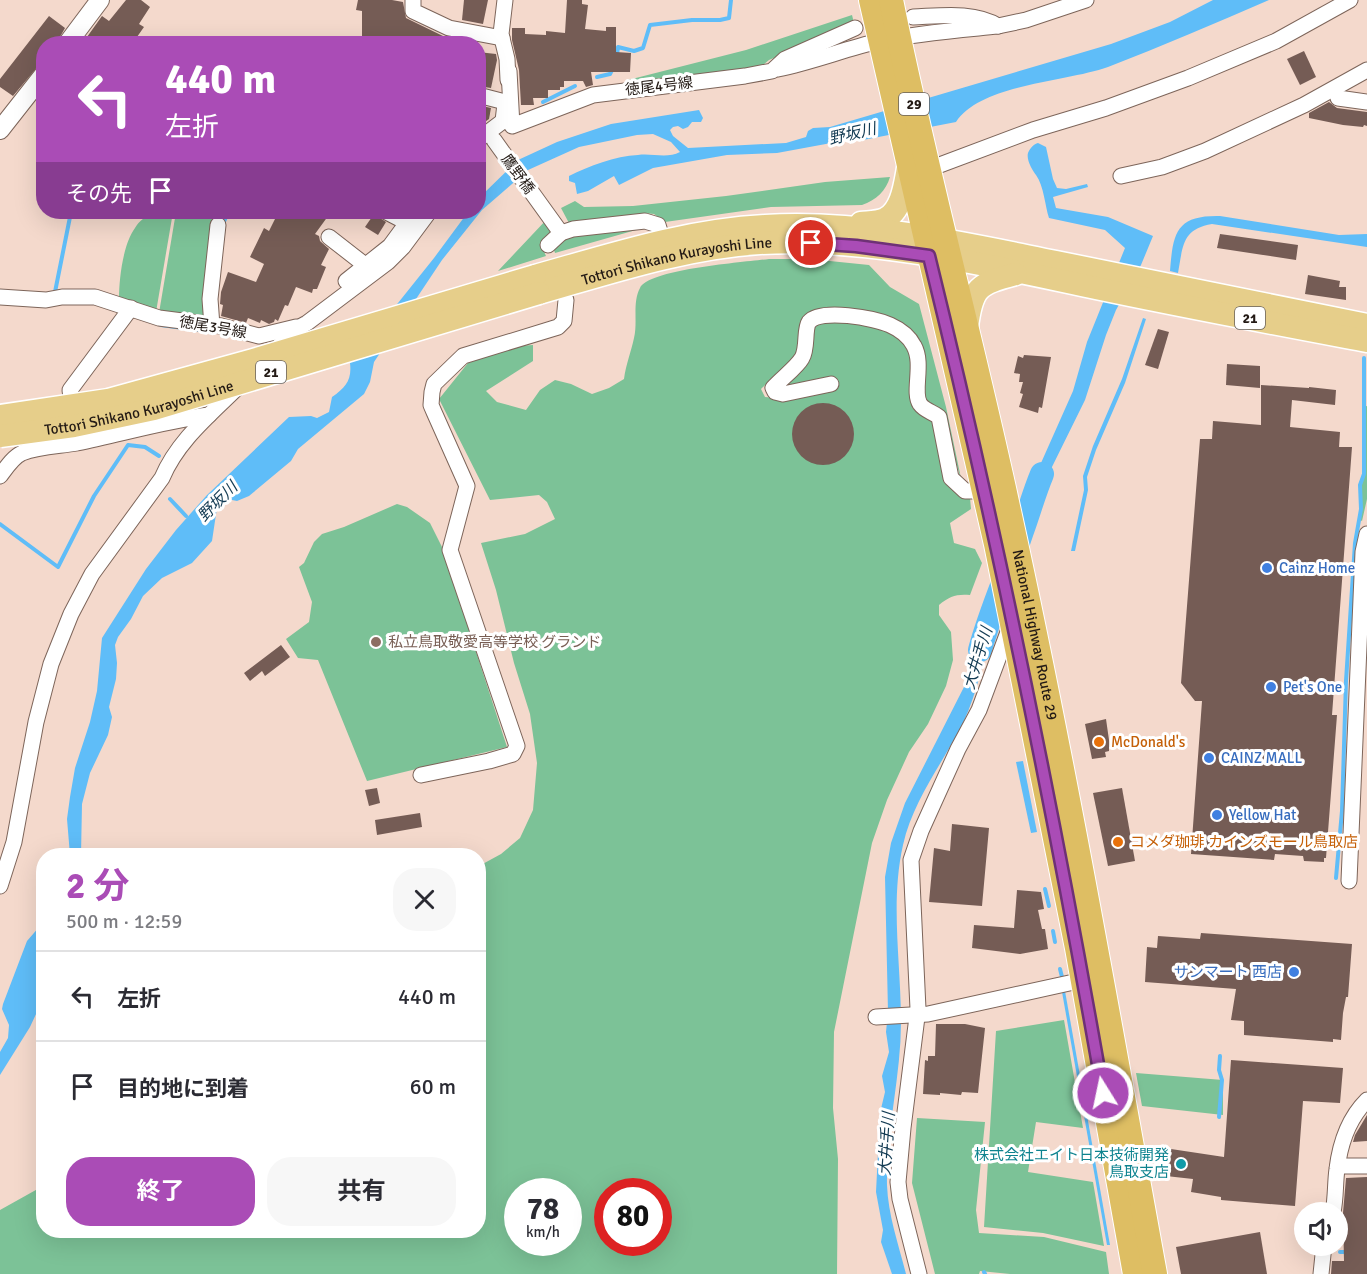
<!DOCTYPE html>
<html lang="ja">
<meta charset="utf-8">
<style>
body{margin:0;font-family:Signika,"Noto Sans JP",sans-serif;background:#f7f7f7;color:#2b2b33;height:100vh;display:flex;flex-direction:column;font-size:22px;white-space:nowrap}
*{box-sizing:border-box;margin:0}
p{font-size:20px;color:#7c7c81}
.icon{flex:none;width:33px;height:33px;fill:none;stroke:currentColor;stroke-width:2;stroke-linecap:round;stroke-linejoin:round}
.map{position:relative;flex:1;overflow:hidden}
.panel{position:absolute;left:36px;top:848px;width:450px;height:390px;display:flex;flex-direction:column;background:#fff;border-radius:24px;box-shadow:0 6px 24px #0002}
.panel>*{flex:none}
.guide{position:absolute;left:36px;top:36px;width:450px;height:183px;border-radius:24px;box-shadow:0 6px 24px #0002;background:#aa4cb6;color:#fff;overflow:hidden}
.buttons{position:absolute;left:1294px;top:1202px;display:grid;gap:12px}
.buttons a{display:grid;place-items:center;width:54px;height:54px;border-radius:50%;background:#fff;box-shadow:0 6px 24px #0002;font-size:30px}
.speed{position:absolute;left:504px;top:1178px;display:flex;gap:12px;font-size:30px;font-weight:700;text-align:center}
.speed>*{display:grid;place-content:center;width:78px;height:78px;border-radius:50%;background:#fff;box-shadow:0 6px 24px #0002;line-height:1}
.speed small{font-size:15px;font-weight:400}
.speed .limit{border:9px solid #d22;background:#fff;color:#111}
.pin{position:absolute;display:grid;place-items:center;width:51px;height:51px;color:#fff;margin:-26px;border:3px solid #fff;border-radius:50%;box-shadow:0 2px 6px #0007}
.me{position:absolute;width:66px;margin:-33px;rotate:350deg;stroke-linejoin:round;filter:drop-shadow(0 0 4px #0008)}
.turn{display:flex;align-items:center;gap:21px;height:126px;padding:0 30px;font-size:27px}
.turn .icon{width:78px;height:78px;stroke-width:2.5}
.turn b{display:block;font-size:42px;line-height:51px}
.then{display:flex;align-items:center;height:57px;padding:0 30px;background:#0003;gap:12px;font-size:22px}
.round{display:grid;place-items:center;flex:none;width:63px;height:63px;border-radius:24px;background:#f7f7f7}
.head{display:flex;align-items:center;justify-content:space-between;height:102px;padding:0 30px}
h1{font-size:36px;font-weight:700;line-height:45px;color:#aa4cb6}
.cta{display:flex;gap:12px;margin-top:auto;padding:12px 30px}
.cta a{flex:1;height:69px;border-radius:24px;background:#aa4cb6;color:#fff;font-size:24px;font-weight:700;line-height:69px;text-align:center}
.cta a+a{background:#f7f7f7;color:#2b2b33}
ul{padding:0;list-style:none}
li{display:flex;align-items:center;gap:18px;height:90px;padding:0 30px;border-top:2px solid #e1e1e2}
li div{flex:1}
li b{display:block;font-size:22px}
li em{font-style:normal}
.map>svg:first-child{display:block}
.green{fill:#7cc297;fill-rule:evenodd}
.water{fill:#5fbdf8}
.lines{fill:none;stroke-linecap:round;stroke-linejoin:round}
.stream{stroke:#5fbdf8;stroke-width:4}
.river{stroke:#5fbdf8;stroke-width:24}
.building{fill:#755c55}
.service-casing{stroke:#7d655a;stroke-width:10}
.minor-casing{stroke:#7d655a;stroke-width:17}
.tertiary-casing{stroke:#7d655a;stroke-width:20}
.primary-casing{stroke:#fff;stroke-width:25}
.trunk-casing{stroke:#fff;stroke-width:26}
.service{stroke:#fff;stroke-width:8}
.minor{stroke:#fff;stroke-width:15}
.tertiary{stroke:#fff;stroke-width:18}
.primary{stroke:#e6ce8a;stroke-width:22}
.trunk{stroke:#debe63;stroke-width:24}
.primary-bridge-casing{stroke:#fff;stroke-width:25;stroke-linecap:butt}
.primary-bridge{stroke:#e6ce8a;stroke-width:22}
.route-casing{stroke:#6e3176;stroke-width:15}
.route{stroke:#aa4cb6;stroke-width:10}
.shop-dot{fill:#3f7fe0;stroke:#fff;stroke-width:2}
.education-dot{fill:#8d6e63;stroke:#fff;stroke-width:2}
.food-dot{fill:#e8710a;stroke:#fff;stroke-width:2}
.culture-dot{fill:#0f9aa8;stroke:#fff;stroke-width:2}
.labels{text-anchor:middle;stroke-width:6;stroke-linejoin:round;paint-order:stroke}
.shield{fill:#fff;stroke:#655f5b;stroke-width:1.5}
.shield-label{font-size:14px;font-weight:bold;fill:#231a15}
.street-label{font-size:15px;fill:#231a15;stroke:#fff}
.shop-label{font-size:15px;fill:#366cbe;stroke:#fff;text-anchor:start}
.education-label{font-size:15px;fill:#785e54;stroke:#fff;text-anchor:start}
.food-label{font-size:15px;fill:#c56008;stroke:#fff;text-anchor:start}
.culture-label{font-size:15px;fill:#0d838f;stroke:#fff;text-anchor:end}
.water-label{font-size:16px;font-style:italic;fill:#123a52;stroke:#fff}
</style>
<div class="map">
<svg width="1367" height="1274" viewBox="0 0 1367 1274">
<rect width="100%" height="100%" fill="#f4d9cc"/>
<g class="green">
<path d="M852 15 854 23 769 60 758 69 632 83 628 80 746 50Z"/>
<path d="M890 177C886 191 876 200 862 205L771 207 665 222 654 214 644 213 628 220 570 225 561 208 575 201 584 207 633 206 726 196 825 182Z"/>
<path d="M153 212H198L217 219 208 321 159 313 176 212H173L156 312 119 299C119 279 123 244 135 228 139 221 146 216 153 212Z"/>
<path d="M548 218 557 231 541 245 546 256 498 271Z"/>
<path d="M643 228 555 253 554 250 564 238Z"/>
<path d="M769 259H810L869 265 890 287 919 304 946 407 962 483 941 410C935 408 924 406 922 399 920 391 925 380 925 372 925 328 892 318 857 313 843 311 824 305 812 312 792 324 806 339 796 353 788 366 772 378 761 389L765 397 788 399V396L834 386 832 382 783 391C790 376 807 366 811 351 815 338 809 328 821 319 851 320 908 324 915 361 917 375 909 390 914 403 919 413 931 416 936 426L944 482 970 498 971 509 950 523 954 543 975 549 982 563 970 595C956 594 950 596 939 605V615L951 632 953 660 946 686 928 724 909 752 887 800 872 843 834 1032 833 1108 838 1159 837 1274H0V1210L43 1186 44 1230H478L479 866 501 854 520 838 533 810 537 763 530 714 514 663 496 590 481 543 525 534 555 519 547 502 539 495 490 500 439 399 468 363 518 346 533 345V361L486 391 497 402 526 410 540 390 555 380 571 384 592 394 609 388 624 379C626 364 631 352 634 338 638 322 632 303 640 288 649 269 747 262 769 259ZM518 1191H568V1242H518ZM608 1191H658V1242H608Z"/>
<path d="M1367 406V499L1362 521 1360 520 1361 485 1365 474 1363 407Z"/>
<path d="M397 504 407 507 430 523 442 547 507 747 367 781 318 660 298 658 286 639 309 622 312 602 299 567 304 563 314 542 322 534 344 527Z"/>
<path d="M1064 1020 1083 1128 1036 1122 1028 1172 1093 1182 1104 1246 1043 1233 984 1227 996 1031Z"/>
<path d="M1136 1073 1223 1080V1115L1142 1106Z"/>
<path d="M917 1118 985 1122 976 1210 979 1233 1044 1237 1106 1252 1109 1274H1010L980 1271 979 1274H935L912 1183Z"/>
</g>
<g class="water">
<path d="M1213 0H1269C1216 23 1162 46 1108 67 1066 82 981 84 956 122L863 140 842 141 777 153 727 155 653 168 619 185 614 176 588 191 577 194 575 183 569 181V176C589 166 615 156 638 155 652 153 667 159 680 152L671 142 653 134 637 135 579 147 528 170 482 210 442 260 374 362 370 382 364 394 298 449 291 461 249 496 237 501 222 498 218 501 212 541 192 563 162 578 143 596 131 619 118 637 115 645 117 663 116 679 109 707 112 717 108 735 90 773 82 804 81 855H70L67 819 70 797 75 768 90 722 97 691 102 638 146 569 176 530 207 495 289 417 311 416 317 418 329 412 332 397C346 387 352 380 350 363L434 258 468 212H478L479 198 518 160 557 142 611 124 699 110 703 118 701 122H692L688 127 683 129 678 126 673 127 670 130 673 136 688 148 786 143 806 137 808 131 813 128 830 127 1111 44 1170 22Z"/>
<path d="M1038 143 1046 147 1053 179 1057 188 1066 189 1087 184 1088 187 1053 197 1056 208 1108 217 1153 236 1141 265 1116 310 1106 335 1085 400 1049 473 1035 511 1025 499 1073 391 1087 342 1125 248 1105 230 1049 218C1045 206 1044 186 1036 175 1033 171 1026 160 1028 153 1030 148 1034 144 1038 143Z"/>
<path d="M1220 216 1339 235 1367 234V247L1212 224C1182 229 1183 246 1178 273L1170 271C1173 233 1176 215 1220 216Z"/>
<path d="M1143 318 1146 319 1125 383 1096 450 1087 477 1088 490 1075 551H1071L1084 490 1083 476 1093 446 1122 379Z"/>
<path d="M984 613 994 623C983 656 979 690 963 723 943 763 913 800 903 845 890 903 901 963 901 1022 901 1077 886 1130 887 1185 888 1215 899 1246 906 1274H892L881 1242 883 1230 876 1192 880 1113 885 1092 882 1076 889 1052 886 1032 888 1012 885 877 891 843 905 803 965 685 975 639Z"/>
<path d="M1023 761 1037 832 1031 833 1016 762Z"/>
<path d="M43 914V999L30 1027 0 1075V1052L8 1038 9 1025 2 1009 3 1004 27 941 40 926Z"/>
<path d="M1065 991 1110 1245H1107L1062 992Z"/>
</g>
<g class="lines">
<g class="stream">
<path d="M617 55 618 47 634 51 643 48 650 25 692 20H720L729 18 731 0"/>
<path d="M597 77 610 74 613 68"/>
<path d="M543 102 575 86"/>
<path d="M223 224 228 212"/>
<path d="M55 292 71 212"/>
<path d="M161 325 198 330"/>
<path d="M170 499 186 516"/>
<path d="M0 524 58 567 94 496 128 445 145 447 159 456"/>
<path d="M1336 878 1342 811 1346 681 1355 543 1361 509 1360 485 1364 474V358"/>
<path d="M1045 889 1049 906"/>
<path d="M1053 931 1055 942"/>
<path d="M1060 969 1062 977"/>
<path d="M1219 1117 1222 1080 1219 1070 1220 1056"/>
<path d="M1340 1252H1348"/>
<path d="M984 1272 985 1274"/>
</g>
<path class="river" d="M980 650C991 609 1009 571 1022 531 1029 512 1034 493 1042 474"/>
</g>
<g class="building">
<path d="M126 0H141L150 7 139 24 144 27 132 44H82L102 16 109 21Z"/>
<path d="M358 0H392L403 2 406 18 445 37 479 44H396L397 37 362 36V11L356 10Z"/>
<path d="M464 0H488L483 24 462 20Z"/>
<path d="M567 0H582V4L588 5 585 29 606 31V27H616V52L631 53 630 72H591L593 85 586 87 583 81H564V87H560V90H548V98H533L534 105H521L519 70 512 40V28H525V34L546 35V31L565 33Z"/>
<path d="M49 16 65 28 56 44H44V59L13 96 0 87V79Z"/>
<path d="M1304 51 1316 77 1300 85 1287 59Z"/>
<path d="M478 52 496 54 497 60 491 88 478 86Z"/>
<path d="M1329 102 1337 108 1367 112V126L1364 125 1363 127 1343 125 1309 118V113Z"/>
<path d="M478 105 491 108 489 119 482 124H478Z"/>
<path d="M288 212H331L315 234 319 236 320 241 329 249 321 265 326 267 317 289H313L312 293 296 287 288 306 285 305 278 321 275 319 274 322 269 324 261 320 260 323 248 318 246 323 221 316 223 305 220 304 221 292 228 272 256 282 264 264 250 257 264 228 269 231 277 215 283 218Z"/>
<path d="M374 214 386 222 378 235 365 227Z"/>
<path d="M1220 234 1298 245 1296 260 1217 248Z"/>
<path d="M1308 275 1340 281 1339 287H1346V300L1305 294Z"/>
<path d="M1158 329 1169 332 1158 369 1145 365Z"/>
<path d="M1024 355 1051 357 1042 408 1039 407 1038 413 1019 407 1023 394 1020 393 1023 382H1019L1020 374 1014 373 1018 356 1023 358Z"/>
<path d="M1227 364 1260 366V388L1226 385Z"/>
<path d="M1261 385 1309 388V387L1336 390 1335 405 1292 400 1290 427 1340 432 1339 447H1352L1332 715H1337L1326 858H1324V862L1304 861 1303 856 1275 854 1274 860 1191 854 1202 701H1195L1181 683 1200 439H1212L1213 421 1261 425Z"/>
<circle cx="823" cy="434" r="31"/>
<path d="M281 645 290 657 265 676 262 671 250 681 244 673Z"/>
<path d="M1106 719 1110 747H1109V751L1105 752 1106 757 1092 759 1085 724Z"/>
<path d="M377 788 380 803 369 806 365 790Z"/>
<path d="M1122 788 1135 861 1108 866 1093 793Z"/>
<path d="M420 813 422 827 377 835 375 820Z"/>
<path d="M952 824 989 828 982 906 929 902 934 848 950 851Z"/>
<path d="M1017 890 1041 892 1044 909 1038 910 1042 929H1045L1048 949 1020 954 972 948 974 925 1014 928Z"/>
<path d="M1201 933 1352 944 1348 997H1346L1343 1013 1341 1040 1333 1039V1042L1244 1035V1021L1231 1020 1236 989 1145 982 1147 947 1157 948 1158 936 1200 939Z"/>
<path d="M936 1024H965L985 1028 978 1093 962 1092 961 1095 940 1093V1095L923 1094 925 1060 928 1061V1056H935Z"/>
<path d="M1231 1060 1343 1068 1340 1103 1303 1101 1295 1206 1221 1200V1197L1191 1192 1193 1179 1166 1176 1171 1149 1224 1157Z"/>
<path d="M1367 1115V1141L1353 1142 1355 1135Z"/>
<path d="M1367 1177V1274H1331L1332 1261H1344L1343 1213 1346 1178Z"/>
<path d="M1260 1232 1267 1274H1181L1176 1247Z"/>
</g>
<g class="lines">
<g class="service-casing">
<path id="service" d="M379 212 404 225"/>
</g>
<g class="minor-casing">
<g id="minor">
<path d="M413 0V11L449 28 502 38"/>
<path d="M505 0 501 34 507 59 508 80"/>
<path d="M913 17C940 16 974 11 998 26L1026 20 1086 0"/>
<path d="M778 69C812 62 845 49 879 41 918 33 958 30 998 26"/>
<path d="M509 71 512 126 593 95 745 76 772 71 785 59 855 28"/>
<path d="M478 95 505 102"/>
<path d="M1338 98 1367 102"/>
<path d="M478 140 503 121 505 104"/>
<path d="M494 140 561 233"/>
<path d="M929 169 1033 130 1106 108 1188 78 1276 41 1350 0"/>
<path d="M1121 176 1162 167 1205 151 1304 105 1367 70"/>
<path d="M329 237 365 265"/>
<path d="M548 245 561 233 573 229 645 221 658 225 663 241"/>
<path d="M346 281 390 246 415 212"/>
<path d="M0 297 46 300 62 297H95L159 318 221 326 259 336 296 327"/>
<path d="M212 326 210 299 218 225"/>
<path d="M273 352 296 329 307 323 388 262 403 247 429 212"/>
<path d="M831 384 783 394 775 392 773 388C781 379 797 367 802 358 808 348 804 329 809 322 820 308 875 318 890 325 899 329 909 336 914 346 924 364 912 392 920 404 925 411 933 412 939 417L951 478 965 491H985"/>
<path d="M73 413 70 390 131 308"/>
<path d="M0 476C6 468 13 457 22 453 39 446 60 446 77 443 121 434 164 421 209 415"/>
<path d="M421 775 489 761 513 754 517 746 450 550 467 486 434 412 431 405 432 392 434 384 463 356 558 327 564 321 566 300"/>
<path d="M1349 881 1363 552 1367 534"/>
<path d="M0 886 14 842 36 722 51 664 71 614 92 574 162 478C178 440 211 414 239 386"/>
<path d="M876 1017 928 1014 1083 980"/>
<path d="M1338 1166H1367"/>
<path d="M1333 1212C1336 1198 1335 1183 1337 1169 1340 1144 1349 1118 1367 1100"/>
<path d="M919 1274 900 1199 898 1182 903 1128 918 1009 911 860 921 831 958 749 979 710 1011 624"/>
<path d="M1321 1274 1324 1245"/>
</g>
</g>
<g class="tertiary-casing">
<g id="tertiary">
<path d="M67 44 100 0"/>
<path d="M0 130 44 74"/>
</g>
</g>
<g class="primary-casing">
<g id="primary">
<path d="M861 223C869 222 878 222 885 219 902 211 905 184 908 168"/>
<path d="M535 276C610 255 686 230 765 226 862 220 961 243 1056 262 1160 283 1263 304 1367 325"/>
<path id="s1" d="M539 293C612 272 684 248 760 243 871 237 987 265 1096 288 1186 307 1277 324 1367 341"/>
<path d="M967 327C972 287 978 284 1016 274"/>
</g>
</g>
<g class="trunk-casing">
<g id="trunk">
<path d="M871 0 996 544 1077 948 1135 1274"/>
<path id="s2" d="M891 0C926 173 973 343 1010 516 1065 767 1109 1021 1155 1274"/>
</g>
</g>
<use href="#service" class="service"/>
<use href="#minor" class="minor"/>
<use href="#tertiary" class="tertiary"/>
<use href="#primary" class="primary"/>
<use href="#trunk" class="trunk"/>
<g class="primary-bridge-casing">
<g id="primary-bridge">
<path d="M0 416 108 400 253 360 535 276"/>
<path id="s3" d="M0 436 74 426 154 409 539 293"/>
</g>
</g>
<use href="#primary-bridge" class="primary-bridge"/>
</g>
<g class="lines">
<g class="route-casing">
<path id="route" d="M811 243 856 246 929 256C997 532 1054 812 1103 1093"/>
</g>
<use href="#route" class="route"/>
</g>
<g class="shop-dot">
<circle cx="1267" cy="568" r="6"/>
<circle cx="1271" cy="687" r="6"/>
<circle cx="1209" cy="758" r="6"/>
<circle cx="1217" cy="815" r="6"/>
<circle cx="1294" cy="972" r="6"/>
</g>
<circle class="education-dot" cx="376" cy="642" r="6"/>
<g class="food-dot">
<circle cx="1099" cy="742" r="6"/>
<circle cx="1118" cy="842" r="6"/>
</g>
<circle class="culture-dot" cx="1181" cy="1164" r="6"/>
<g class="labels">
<g class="shield">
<rect x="899" y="93" width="30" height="22" rx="4.5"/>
<rect x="1235" y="307" width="30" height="22" rx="4.5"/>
<rect x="256" y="361" width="30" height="22" rx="4.5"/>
</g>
<g class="shield-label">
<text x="914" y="109">29</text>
<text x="1250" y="323">21</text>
<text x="271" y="377">21</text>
</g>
<g class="street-label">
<text transform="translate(659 86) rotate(-7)" y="5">徳尾4号線</text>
<text transform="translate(518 174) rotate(54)" y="5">鷹野橋</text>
<text dy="5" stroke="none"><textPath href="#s1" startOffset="142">Tottori Shikano Kurayoshi Line</textPath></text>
<text transform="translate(213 327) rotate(10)" y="5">徳尾3号線</text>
<text dy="5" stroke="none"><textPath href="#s3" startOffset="142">Tottori Shikano Kurayoshi Line</textPath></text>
<text dy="5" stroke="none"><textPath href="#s2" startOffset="651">National Highway Route 29</textPath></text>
</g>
<g class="shop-label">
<text x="1279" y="573">Cainz Home</text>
<text x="1283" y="692">Pet's One</text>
<text x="1221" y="763">CAINZ MALL</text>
<text x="1229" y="820">Yellow Hat</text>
<text x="1282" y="977" text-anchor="end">サンマート 西店</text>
</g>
<g class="education-label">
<text x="388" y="647">私立鳥取敬愛高等学校 グランド</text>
</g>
<g class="food-label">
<text x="1111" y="747">McDonald's</text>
<text x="1130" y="847">コメダ珈琲 カインズモール鳥取店</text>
</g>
<g class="culture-label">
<text x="1169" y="1160">株式会社エイト日本技術開発<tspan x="1169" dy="17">鳥取支店</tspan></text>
</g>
<g class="water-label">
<text transform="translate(852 133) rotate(-13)" y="6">野坂川</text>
<text transform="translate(217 501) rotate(-45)" y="6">野坂川</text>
<text transform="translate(977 658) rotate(-73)" y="6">大井手川</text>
<text transform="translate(886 1144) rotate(-86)" y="6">大井手川</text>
</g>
</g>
</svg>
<div class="buttons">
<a><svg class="icon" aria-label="sound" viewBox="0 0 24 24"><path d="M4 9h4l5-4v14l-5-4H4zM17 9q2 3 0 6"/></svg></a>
</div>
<div class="speed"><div>78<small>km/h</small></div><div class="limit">80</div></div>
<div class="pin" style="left:811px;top:243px;background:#d93025"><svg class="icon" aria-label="arrive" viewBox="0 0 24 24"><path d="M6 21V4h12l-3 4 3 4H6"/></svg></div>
<svg class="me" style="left:1103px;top:1093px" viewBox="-20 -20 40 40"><circle r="17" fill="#aa4cb6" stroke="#fff" stroke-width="3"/><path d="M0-11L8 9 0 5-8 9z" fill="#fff"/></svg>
<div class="guide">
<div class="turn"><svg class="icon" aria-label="left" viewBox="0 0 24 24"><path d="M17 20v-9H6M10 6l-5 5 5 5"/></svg><div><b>440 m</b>左折</div></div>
<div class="then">その先<svg class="icon" aria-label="arrive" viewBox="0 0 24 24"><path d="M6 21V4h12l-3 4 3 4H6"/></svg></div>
</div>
<section class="panel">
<div class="head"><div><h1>2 分</h1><p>500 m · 12:59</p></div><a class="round"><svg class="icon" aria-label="close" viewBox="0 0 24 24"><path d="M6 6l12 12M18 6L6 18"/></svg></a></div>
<ul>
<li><svg class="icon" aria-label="left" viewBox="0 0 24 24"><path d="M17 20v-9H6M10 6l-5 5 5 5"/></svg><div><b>左折</b></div><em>440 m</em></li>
<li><svg class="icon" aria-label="arrive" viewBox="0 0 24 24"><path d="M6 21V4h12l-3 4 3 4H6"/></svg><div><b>目的地に到着</b></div><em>60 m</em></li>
</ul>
<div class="cta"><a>終了</a><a>共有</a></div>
</section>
</div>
